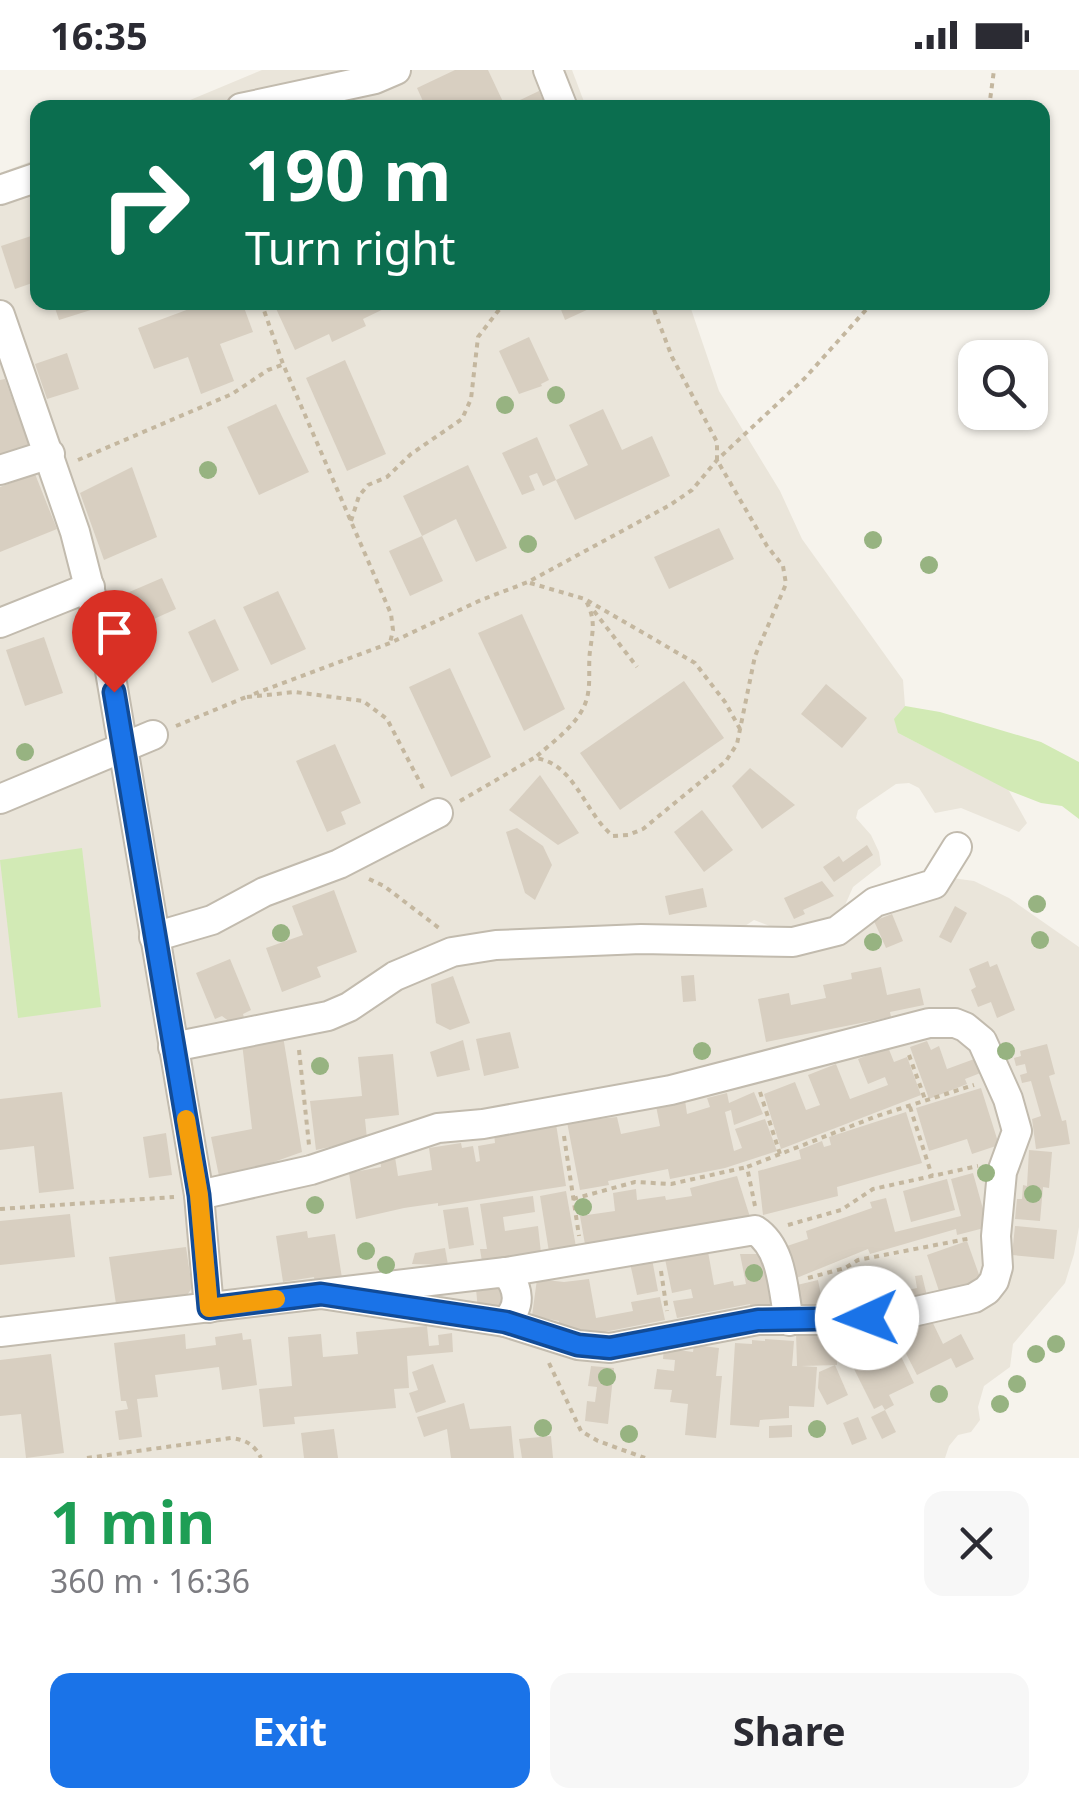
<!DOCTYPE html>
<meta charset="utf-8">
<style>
body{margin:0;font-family:"Noto Sans",sans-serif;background:#f7f7f7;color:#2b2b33;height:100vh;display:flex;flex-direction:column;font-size:38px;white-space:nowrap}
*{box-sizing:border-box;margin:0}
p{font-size:32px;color:#7c7c81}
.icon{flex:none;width:55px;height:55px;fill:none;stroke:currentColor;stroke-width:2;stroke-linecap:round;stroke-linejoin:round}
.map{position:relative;height:1388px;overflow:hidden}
.details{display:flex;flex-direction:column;background:#fff;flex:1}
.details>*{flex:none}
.top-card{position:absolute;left:30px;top:30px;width:1020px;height:210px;border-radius:20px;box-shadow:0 2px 8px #0004;background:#0b6e4f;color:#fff;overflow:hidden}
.fabs{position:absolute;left:958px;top:270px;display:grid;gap:20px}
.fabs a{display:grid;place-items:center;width:90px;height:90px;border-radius:20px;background:#fff;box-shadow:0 2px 8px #0004;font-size:50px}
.pin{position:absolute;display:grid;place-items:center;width:85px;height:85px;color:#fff;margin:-102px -42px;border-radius:50% 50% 50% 0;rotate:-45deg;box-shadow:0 0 10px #0007}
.pin .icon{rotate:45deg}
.me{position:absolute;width:110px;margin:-55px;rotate:268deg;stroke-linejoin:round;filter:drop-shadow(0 0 8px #0008)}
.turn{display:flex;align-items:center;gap:35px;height:210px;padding:0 50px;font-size:45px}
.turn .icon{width:130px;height:130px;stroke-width:2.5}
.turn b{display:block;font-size:70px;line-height:85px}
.round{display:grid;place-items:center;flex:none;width:105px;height:105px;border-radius:20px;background:#f7f7f7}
.headline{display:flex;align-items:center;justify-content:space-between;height:170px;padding:0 50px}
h1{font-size:60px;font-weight:700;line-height:75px;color:#1e9e55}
.cta{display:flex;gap:20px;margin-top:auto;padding:20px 50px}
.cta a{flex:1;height:115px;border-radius:20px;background:#1a73e8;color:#fff;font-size:40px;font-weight:700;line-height:115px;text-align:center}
.cta a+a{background:#f7f7f7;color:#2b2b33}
.status{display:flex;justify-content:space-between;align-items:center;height:70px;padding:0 50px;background:#fff;direction:ltr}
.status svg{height:28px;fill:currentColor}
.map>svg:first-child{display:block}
.residential{fill:#eae5da}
.green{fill:#d2eab5}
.building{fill:#d8cfc1}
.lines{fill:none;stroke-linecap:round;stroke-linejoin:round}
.minor-casing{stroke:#c2bbae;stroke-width:32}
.path{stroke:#c4b79f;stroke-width:4;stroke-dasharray:5 5;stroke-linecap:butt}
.minor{stroke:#fff;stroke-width:28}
.tree{fill:#97b381}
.route-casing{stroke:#114b97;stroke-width:25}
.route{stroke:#1a73e8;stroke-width:18}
.slow{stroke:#f59e0b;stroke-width:18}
</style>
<div class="status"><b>16:35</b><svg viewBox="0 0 49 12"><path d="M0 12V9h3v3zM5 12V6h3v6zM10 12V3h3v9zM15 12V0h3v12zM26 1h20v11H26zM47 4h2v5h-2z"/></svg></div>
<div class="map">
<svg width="1079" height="1388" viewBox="0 0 1079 1388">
<rect width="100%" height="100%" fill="#f6f3ec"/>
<g class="residential">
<path d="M262 0H572L586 37 171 38Z"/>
<path d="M37 89 38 232 689 233 719 321 780 421 802 469 903 610 905 636 898 663 1008 719 1027 753 1019 762 961 738 935 743 919 718 909 713 896 714 858 740 856 748 871 765 879 782 881 795 853 817 842 842 816 860 785 862 754 850 742 858 781 880 916 811 945 807 974 811 1009 828 1079 877V1157L1074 1184 1065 1213 1013 1274 1010 1297 984 1316 978 1337 980 1350 971 1362 958 1365 949 1376 945 1388H0V103Z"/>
</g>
<g class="green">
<path d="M905 636 940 642 1041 672 1079 692V749L1062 736 1041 733 1010 721 898 663 894 649Z"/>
<path d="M82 778 101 937 18 948 0 790Z"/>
</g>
<g class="building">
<path d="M455 0H488L505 36 426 38 417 18Z"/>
<path d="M539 21 547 38H503Z"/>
<path d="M31 166 38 186V211L15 219 1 176Z"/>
<path d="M53 232H92L94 239 59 250Z"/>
<path d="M208 232H242L253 262 220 274 234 311 201 324 188 287 154 299 138 258Z"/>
<path d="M273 232H398L363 249 366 256 332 272 329 264 295 280Z"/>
<path d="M558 232H604L565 250Z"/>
<path d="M529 267 549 310 541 314 542 316 519 324 499 281Z"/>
<path d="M67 283 79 319 47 329 35 294Z"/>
<path d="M345 290 386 384 347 401 306 308Z"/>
<path d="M5 309 31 380 0 391V310Z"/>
<path d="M276 334 309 402 259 425 227 357Z"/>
<path d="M603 339 622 380 652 366 670 406 575 450 556 410 588 395 569 355Z"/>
<path d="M537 367 556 410 543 416 537 403 529 406 535 420 522 425 502 383Z"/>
<path d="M468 395 507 478 476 492 456 449 422 466 403 426Z"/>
<path d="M132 397 157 467 104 490 80 423Z"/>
<path d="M35 404 57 459 0 482V417Z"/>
<path d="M719 458 734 489 669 519 654 487Z"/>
<path d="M422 466 443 511 410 526 389 481Z"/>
<path d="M162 508 176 539 134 558 120 526Z"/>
<path d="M278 521 306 579 271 595 243 537Z"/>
<path d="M522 544 565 639 524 661 478 563Z"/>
<path d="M215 549 239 600 212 613 188 562Z"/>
<path d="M44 567 63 623 25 636 6 580Z"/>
<path d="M450 598 491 687 451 707 409 617Z"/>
<path d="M684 611 724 668 620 740 580 683Z"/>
<path d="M826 614 867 648 842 678 801 644Z"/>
<path d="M335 674 361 733 341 742 346 754 327 762 296 691Z"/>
<path d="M750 698 795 735 762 759 732 716Z"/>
<path d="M540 705 579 763 558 775 509 740Z"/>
<path d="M702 740 733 780 704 802 674 762Z"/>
<path d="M517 758 543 776 552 795 535 830 525 823 506 762Z"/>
<path d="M867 775 873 785 834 812 823 797 839 786 843 792Z"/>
<path d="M822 811 834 826 803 840 805 844 794 849 784 828Z"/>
<path d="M703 818 707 837 669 845 665 826Z"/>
<path d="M334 820 357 882 317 897 321 907 282 922 266 878 303 865 292 836Z"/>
<path d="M955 836 967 843 951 873 939 867Z"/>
<path d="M892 844 903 871 886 878 874 851Z"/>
<path d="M230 889 251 940 243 944 245 951 234 955 222 946 215 949 196 903Z"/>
<path d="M988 891 990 897 997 894 1015 940 997 948 991 932 978 937 971 920 976 917 969 899Z"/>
<path d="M881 897 887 925 920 918 924 935 890 942 891 947 766 972 758 929 789 923 791 935 826 928 823 915 852 909 851 903Z"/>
<path d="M694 905 696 931 683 932 681 906Z"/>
<path d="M453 906 470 953 450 960 436 953 431 914Z"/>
<path d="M510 962 519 998 484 1006 476 969Z"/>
<path d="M283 966 302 1082 220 1111 211 1067 252 1059 242 973Z"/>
<path d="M463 970 470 1000 437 1007 430 982Z"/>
<path d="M927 971 931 980 939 976 947 999 977 988 983 1002 965 1009 967 1014 929 1029 910 977Z"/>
<path d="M1047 974 1055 1004 1049 1006 1062 1051 1066 1050 1070 1074 1036 1079 1032 1049 1041 1046 1031 1011 1022 1013 1020 1005 1027 1003 1025 994 1016 996 1014 988 1021 986 1020 981Z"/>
<path d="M888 977 894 992 907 987 921 1025 781 1079 764 1024 795 1012 806 1040 820 1035 808 1005 836 994 850 1029 888 1015 885 1007 868 1014 858 989Z"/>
<path d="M393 984 399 1045 365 1049 367 1069 316 1080 310 1031 362 1026 358 987Z"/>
<path d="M981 1018 999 1075 972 1084 967 1069 929 1081 916 1038Z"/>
<path d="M62 1022 74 1119 39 1123 34 1076 0 1080V1029Z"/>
<path d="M754 1022 763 1044 734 1055 731 1040 725 1042 734 1081 742 1078 735 1059 765 1049 777 1081 725 1098 670 1109 668 1099 608 1111 609 1115 580 1120 567 1052 617 1047 621 1064 660 1056 656 1036 685 1030 687 1044 710 1037 707 1028 727 1023 729 1033Z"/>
<path d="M906 1042 922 1093 837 1117 838 1126 763 1145 758 1101 801 1089 799 1080 822 1071 824 1077 831 1075 829 1067Z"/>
<path d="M556 1054 566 1116 438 1136V1133L404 1138 356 1149 349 1103 381 1097 380 1089 395 1087 398 1106 432 1100 429 1078 461 1073 462 1078 473 1076 476 1092 480 1091 478 1076 495 1073 494 1064Z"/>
<path d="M166 1063 172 1105 149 1108 143 1067Z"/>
<path d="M1029 1080 1052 1082 1049 1118 1043 1117 1040 1151 1015 1149 1017 1129H1022L1023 1115 1027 1116Z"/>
<path d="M973 1103 988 1157 957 1165 956 1159 870 1184 868 1179 794 1209 784 1177 808 1169 806 1161 872 1138 870 1132 886 1128 895 1162 961 1146 951 1109Z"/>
<path d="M737 1106 750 1147 586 1180 580 1146 615 1141 613 1123 636 1119 637 1130 665 1126 666 1130 692 1126 690 1118Z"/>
<path d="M947 1109 955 1140 911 1152 903 1121Z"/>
<path d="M566 1121 576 1177 549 1182 540 1126Z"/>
<path d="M533 1126 535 1142 503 1147 505 1161 538 1156 541 1183 482 1192 480 1179H487L480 1134Z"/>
<path d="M468 1137 474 1175 449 1179 443 1140Z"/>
<path d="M70 1144 75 1187 0 1195V1151Z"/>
<path d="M1015 1156 1057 1160 1054 1189 1012 1185Z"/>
<path d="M307 1161 308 1168 335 1164 342 1208 315 1212 314 1207 283 1212 276 1166Z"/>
<path d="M967 1171 982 1213 941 1227 927 1185Z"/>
<path d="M707 1176 714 1215 733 1211 734 1216 746 1214 740 1184H768L778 1236 751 1240 750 1234 677 1248 673 1231 693 1228 691 1219 672 1223 664 1184Z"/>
<path d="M186 1177 192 1218 187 1225 116 1234 109 1187Z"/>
<path d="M445 1178 448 1195 412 1194 415 1183Z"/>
<path d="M652 1189 658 1221 637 1225 630 1193Z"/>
<path d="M922 1205 928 1230 893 1239 891 1228 803 1241 797 1215 818 1210 821 1226 900 1209 903 1221 917 1218 915 1206Z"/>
<path d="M537 1209 564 1212 589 1209 596 1248 633 1241 631 1232 660 1227 665 1250 599 1263 558 1256 559 1251 532 1246Z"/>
<path d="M500 1216 503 1238 478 1240 476 1219Z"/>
<path d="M929 1245 943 1274 961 1264 974 1289 956 1298 951 1288 917 1305 895 1262Z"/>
<path d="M885 1254 914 1313 889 1325 894 1335 885 1340 882 1335 874 1339 845 1281 866 1271 863 1265Z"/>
<path d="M427 1256 429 1276 439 1275 438 1265 452 1263 453 1282 407 1286 409 1318 394 1319 396 1338 294 1347 295 1354 263 1357 259 1319 292 1316 288 1267 321 1264 323 1287 358 1284 356 1262Z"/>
<path d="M796 1262H836L837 1295 801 1296 817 1297 814 1337 789 1336V1348L760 1350 759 1357 730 1355 735 1273 752 1274V1270L765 1271V1269L794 1271 792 1296H797Z"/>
<path d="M242 1263 243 1270 251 1269 257 1315 222 1320 219 1297 155 1305 158 1327 137 1329 142 1367 119 1370 115 1341 128 1339 126 1331H121L114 1273 185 1264 186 1279 216 1275 215 1267Z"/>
<path d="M694 1275 719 1278 716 1306H722L716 1368 685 1365 688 1334 670 1332 672 1320 654 1319 657 1299 674 1301 675 1290 663 1289 664 1278 693 1282Z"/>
<path d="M51 1284 64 1383 26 1388 21 1344 0 1346V1290Z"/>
<path d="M433 1294 446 1332 416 1343 409 1323 418 1320 412 1302Z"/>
<path d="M835 1295 848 1325 827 1335 818 1318 819 1302Z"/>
<path d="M591 1296 614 1298 608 1354 585 1351 587 1331 595 1332 597 1317 588 1316Z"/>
<path d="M464 1333 470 1359 511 1356 514 1388H451L447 1359 424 1367 417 1347Z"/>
<path d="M885 1340 896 1362 882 1369 871 1347Z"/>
<path d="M858 1347 867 1369 852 1375 843 1353Z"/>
<path d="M792 1355V1367L769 1368V1356Z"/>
<path d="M334 1359 338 1388H304L301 1363Z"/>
<path d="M551 1366 553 1388H522L519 1369Z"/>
</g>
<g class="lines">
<g class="minor-casing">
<g id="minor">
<path d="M548 0 563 38"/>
<path d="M241 38 375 9 396 0"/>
<path d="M0 120 38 107"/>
<path d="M0 245 75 462 109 595 199 1125 209 1238"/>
<path d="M0 400 50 384"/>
<path d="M0 553 90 517"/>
<path d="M0 729 153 665"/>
<path d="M154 867 212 850 264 822 339 794 438 743"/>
<path d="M173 977 328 946 349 937 395 906 452 882 496 875 641 869 793 872 837 861 875 832 934 814 957 777"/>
<path d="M199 1125 311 1100 438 1058 483 1054 671 1020 929 953H955L965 957 982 971 1008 1029 1017 1061 1002 1102 996 1166 998 1197 994 1211 987 1220 974 1228 908 1243 849 1250H758L610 1278 578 1275 505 1252"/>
<path d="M506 1202 755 1160C783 1178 783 1221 789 1251"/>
<path d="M0 1262 506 1202C519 1219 522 1236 505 1252L321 1224"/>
</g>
</g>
<g class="path">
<path d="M989 38 994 0"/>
<path d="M261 232 283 294 391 544 393 560 390 573"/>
<path d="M78 390 232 324 268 300 282 295"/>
<path d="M351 451 359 426 368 415 387 407 411 384 462 349 471 329 478 267 505 232"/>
<path d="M530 513 585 529 695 593 725 632 740 659"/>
<path d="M594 541 637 597"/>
<path d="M254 624 390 573 481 530 528 512 670 435 692 420 717 390 804 309 873 232"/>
<path d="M247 627 295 622 363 631 387 649 425 722"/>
<path d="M176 656 246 627"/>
<path d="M537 686C555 670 581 652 587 628 591 613 588 596 590 581 593 559 596 549 585 529"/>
<path d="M460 731 534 688C575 692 584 743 613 766L628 765 643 759 726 691 737 674 755 586 786 514 783 496 767 476 717 390V372L672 287 651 232"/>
<path d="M369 809 384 816 439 858"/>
<path d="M299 980 309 1075"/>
<path d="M909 985 926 1032"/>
<path d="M760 1022 780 1084"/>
<path d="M910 1037 932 1106"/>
<path d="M564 1066 579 1166"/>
<path d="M573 1129 635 1112 671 1114 747 1097"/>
<path d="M755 1136 747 1097 877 1046 974 1015"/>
<path d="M0 1139 174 1127"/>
<path d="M788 1155 841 1140 873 1119 978 1096"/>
<path d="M661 1201 667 1241"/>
<path d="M808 1208 845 1198 858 1190 972 1168"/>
<path d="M549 1293 581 1361 598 1371 645 1388"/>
<path d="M87 1388 231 1368C246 1370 254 1374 261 1388"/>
</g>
<use href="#minor" class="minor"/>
</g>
<g class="tree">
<circle cx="556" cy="325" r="9"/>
<circle cx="505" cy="335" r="9"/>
<circle cx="208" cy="400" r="9"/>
<circle cx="873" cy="470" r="9"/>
<circle cx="528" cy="474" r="9"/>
<circle cx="929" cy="495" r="9"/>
<circle cx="25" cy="682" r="9"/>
<circle cx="1037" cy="834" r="9"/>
<circle cx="281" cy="863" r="9"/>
<circle cx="1040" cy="870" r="9"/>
<circle cx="873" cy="872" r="9"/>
<circle cx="702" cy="981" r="9"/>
<circle cx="1006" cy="981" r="9"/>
<circle cx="320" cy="996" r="9"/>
<circle cx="986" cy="1103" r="9"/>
<circle cx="1033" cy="1124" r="9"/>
<circle cx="315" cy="1135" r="9"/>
<circle cx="583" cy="1137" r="9"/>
<circle cx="366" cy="1181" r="9"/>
<circle cx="386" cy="1195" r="9"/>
<circle cx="754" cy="1203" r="9"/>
<circle cx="1056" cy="1274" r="9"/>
<circle cx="1036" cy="1284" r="9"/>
<circle cx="607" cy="1307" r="9"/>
<circle cx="1017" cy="1314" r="9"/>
<circle cx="939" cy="1324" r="9"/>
<circle cx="1000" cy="1334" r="9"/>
<circle cx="543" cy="1358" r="9"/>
<circle cx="817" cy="1359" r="9"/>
<circle cx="629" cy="1364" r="9"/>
</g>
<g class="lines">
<g class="route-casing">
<path id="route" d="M114 622 199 1125 209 1238 321 1224 506 1252 578 1275 610 1278 758 1250 867 1248"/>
</g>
<use href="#route" class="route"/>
<path class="slow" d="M186 1049 199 1125 209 1238 276 1229"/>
</g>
</svg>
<div class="fabs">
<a><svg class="icon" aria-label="search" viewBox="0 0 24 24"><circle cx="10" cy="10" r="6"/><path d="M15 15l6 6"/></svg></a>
</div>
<div class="pin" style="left:114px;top:622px;background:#d93025"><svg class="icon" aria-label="arrive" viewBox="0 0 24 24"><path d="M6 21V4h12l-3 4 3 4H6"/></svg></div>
<svg class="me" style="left:867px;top:1248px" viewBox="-20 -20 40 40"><circle r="19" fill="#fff"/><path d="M0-13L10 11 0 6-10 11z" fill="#1a73e8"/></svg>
<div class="top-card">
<div class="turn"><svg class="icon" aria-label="right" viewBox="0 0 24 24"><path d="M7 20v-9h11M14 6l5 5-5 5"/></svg><div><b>190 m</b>Turn right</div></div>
</div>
</div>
<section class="details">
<div class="headline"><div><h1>1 min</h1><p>360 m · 16:36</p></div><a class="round"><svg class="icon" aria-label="close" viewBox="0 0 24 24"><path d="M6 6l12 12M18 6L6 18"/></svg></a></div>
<div class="cta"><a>Exit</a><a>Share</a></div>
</section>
